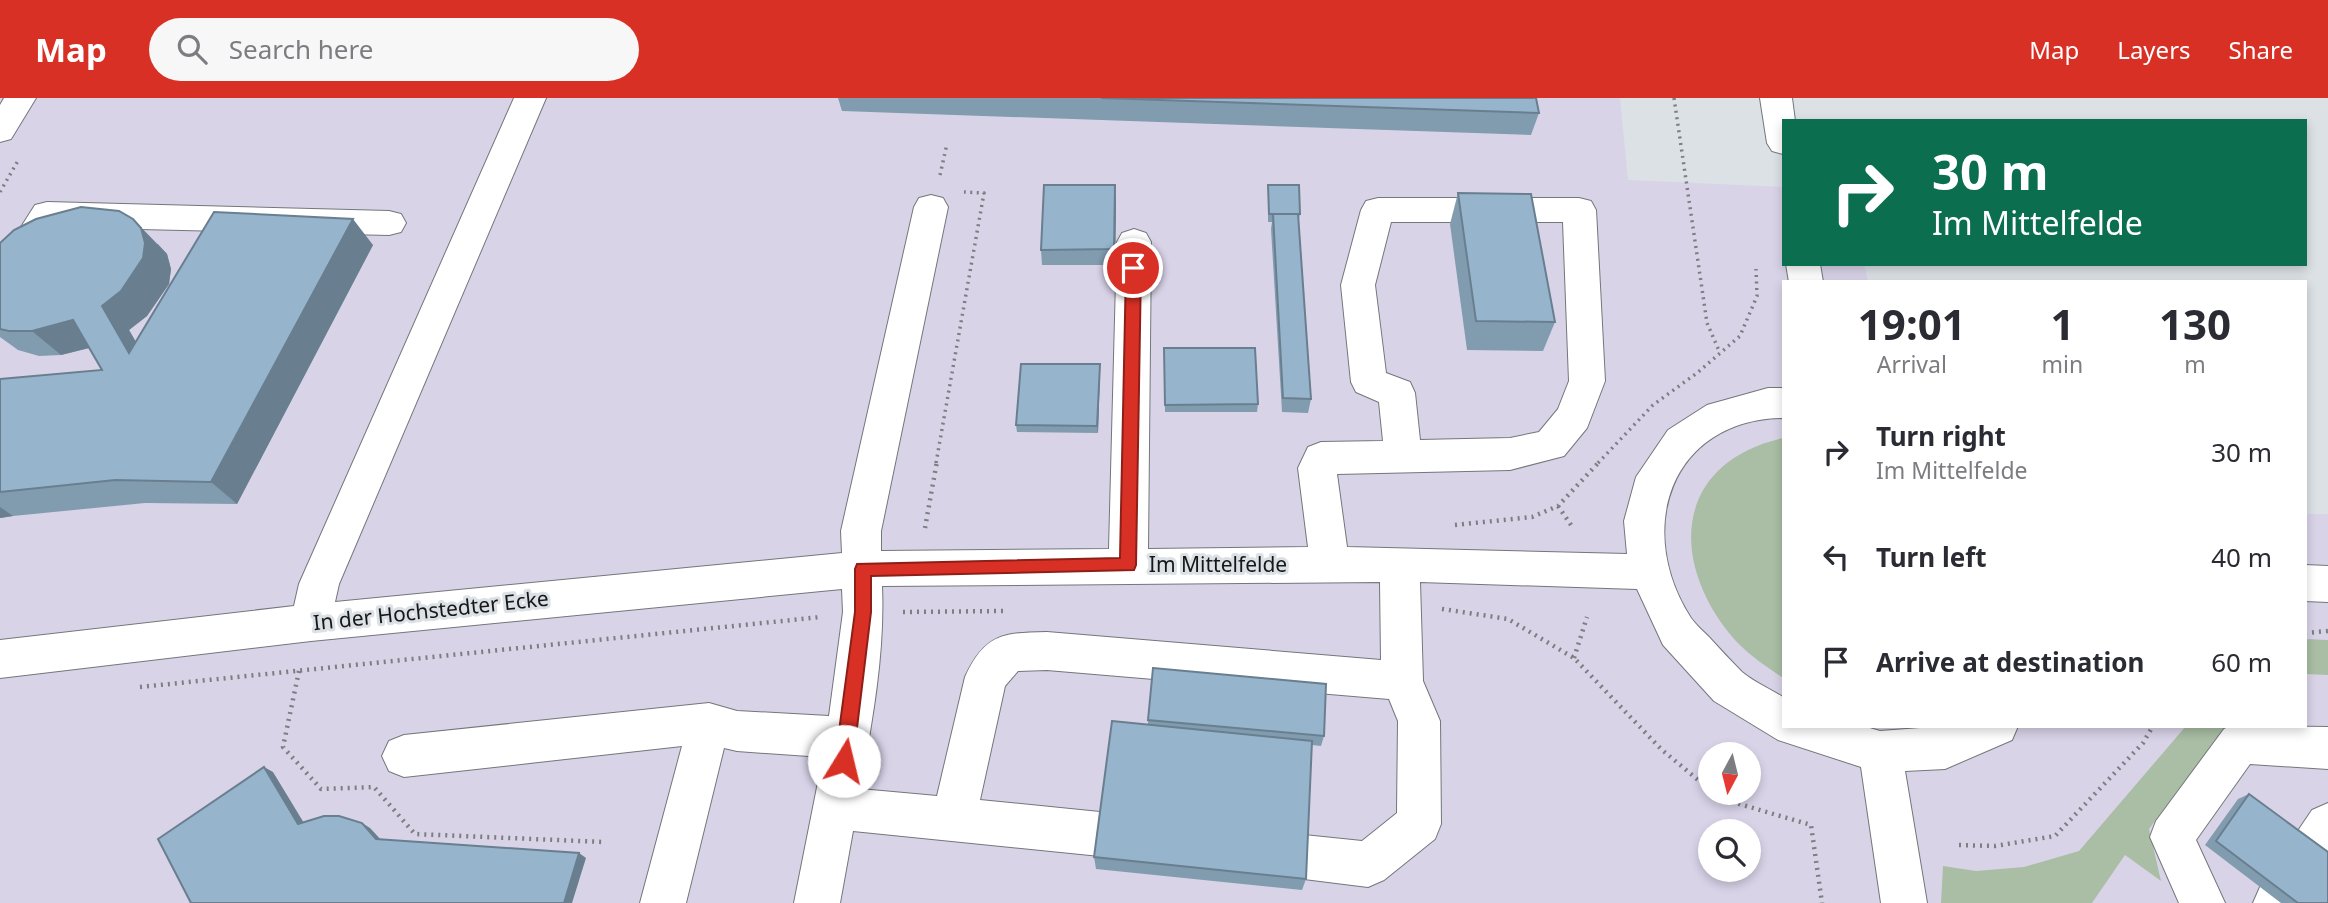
<!DOCTYPE html>
<style>
body{margin:0;font-family:"Noto Sans",sans-serif;background:#f7f7f7;color:#2b2b33;height:100vh;display:flex;flex-direction:column;font-size:26px;white-space:nowrap}
*{box-sizing:border-box;margin:0}
p{font-size:23px;color:#7c7c81}
.icon{flex:none;width:38px;height:38px;fill:none;stroke:currentColor;stroke-width:2;stroke-linecap:round;stroke-linejoin:round}
.map{position:relative;flex:1;overflow:hidden}
.side{position:absolute;left:1782px;top:182px;width:525px;height:448px;display:flex;flex-direction:column;background:#fff;border-radius:0px;box-shadow:0 4px 10px #0003}
.side>*{flex:none}
.banner{position:absolute;left:1782px;top:21px;width:525px;height:147px;border-radius:0px;box-shadow:0 4px 10px #0003;background:#0b6e4f;color:#fff;overflow:hidden}
.needle{width:46px;rotate:187deg}
.controls{position:absolute;left:1698px;top:644px;display:grid;gap:14px}
.controls a{display:grid;place-items:center;width:63px;height:63px;border-radius:50%;background:#fff;box-shadow:0 4px 10px #0003;font-size:35px}
.pin{position:absolute;display:grid;place-items:center;width:60px;height:60px;color:#fff;margin:-30px;border:4px solid #fff;border-radius:50%;box-shadow:0 2px 7px #0007}
.me{position:absolute;width:77px;margin:-38px;rotate:9deg;stroke-linejoin:round;filter:drop-shadow(0 0 5px #0008)}
.turn{display:flex;align-items:center;gap:24px;height:147px;padding:0 35px;font-size:32px}
.turn .icon{width:91px;height:91px;stroke-width:2.5}
.turn b{display:block;font-size:49px;line-height:60px}
.eta{display:flex;justify-content:space-evenly;align-items:center;height:119px;text-align:center}
.eta b{font-size:42px;font-weight:700;line-height:49px}
ul{padding:0;list-style:none}
li{display:flex;align-items:center;gap:21px;height:105px;padding:0 35px}
li div{flex:1}
li b{display:block;font-size:26px}
li em{font-style:normal}
header{display:flex;align-items:center;gap:42px;box-sizing:border-box;height:98px;padding:0 35px;background:#d93025;color:#fff}
header strong{font-size:33px}
nav{display:flex;gap:38px;margin-inline-start:auto;font-size:24px}
.search{width:490px;height:63px;background:#f7f7f7;display:flex;align-items:center;gap:18px;box-sizing:border-box;padding:0 24px;border-radius:38px;color:#7c7c81;font-size:26px}
.map>svg:first-child{display:block}
.industrial{fill:#d9d3e8;fill-rule:evenodd}
.green{fill:#a9bea4}
.lines{fill:none;stroke-linecap:round;stroke-linejoin:round}
.minor-casing{stroke:#72777a;stroke-width:2}
.highway-casing{stroke:#72777a;stroke-width:2}
.path-far1{stroke:#7c7f82;stroke-width:3.5;stroke-dasharray:2 4.5;stroke-linecap:butt}
.path{stroke:#7c7f82;stroke-width:4.5;stroke-dasharray:2 5;stroke-linecap:butt}
.minor{fill:#fff;fill-rule:evenodd}
.highway{fill:#fff;fill-rule:evenodd}
.wall{fill:#819caf}
.shaded-wall{fill:#697f8f}
.building{fill:#96b5cc;stroke:#697f8f;stroke-width:2}
.route{fill:#d93025;stroke:#8d1f18;stroke-width:2}
.labels{text-anchor:middle;stroke-width:6;stroke-linejoin:round;paint-order:stroke}
.street-label{font-size:21px;fill:#151718;stroke:#dce1e5}
</style>
<header>
<strong>Map</strong>
<div class="search"><svg class="icon" aria-label="search" viewBox="0 0 24 24"><circle cx="10" cy="10" r="6"/><path d="M15 15l6 6"/></svg>Search here</div>
<nav><a>Map</a><a>Layers</a><a>Share</a></nav>
</header>
<div class="map">
<svg width="2328" height="805" viewBox="0 0 2328 805">
<rect width="100%" height="100%" fill="#dce1e5"/>
<path class="industrial" d="M0 0H1620L1628 82 1783 89V166H1864L1868 184H1783V628H2305V416H2328V805H0ZM1710 656H1748V695H1710ZM1710 733H1748V772H1710Z"/>
<g class="green">
<path d="M1783 340V580C1764 567 1744 554 1729 535 1668 458 1677 364 1783 340Z"/>
<path d="M2305 541 2328 542V577L2305 576Z"/>
<path d="M2186 628H2226L2149 731 2161 783 2125 757 2092 805H1941L1943 768 1976 773 2024 769 2079 753Z"/>
</g>
<g class="lines">
<g class="minor-casing">
<g id="minor">
<path d="M4 0H36L11 41 0 44V7Z"/>
<path d="M514 0H546L339 486 335 504 842 455 841 433 914 109 919 100 931 97 943 100 948 109 881 433V453L1109 451 1117 144 1122 135 1134 131 1146 135 1151 144 1148 451 1308 449 1298 370 1308 349 1321 344 1383 343 1379 304 1356 294 1351 284 1341 187 1361 112 1366 103 1378 100H1579L1591 103 1596 112 1605 283 1587 330 1564 358 1510 372 1337 376 1347 449 1627 456 1624 423 1636 379 1668 332 1707 307 1768 290H1783V320C1670 322 1634 432 1691 520 1696 527 1703 533 1709 539 1720 551 1731 563 1742 574 1754 584 1770 591 1783 599V628H1863L1880 633 1947 628H2018L2012 642 1945 671 1905 673 1927 805H1881L1861 669 1778 642 1714 603 1663 547 1637 491 1420 484 1423 583 1440 623 1441 726 1435 741 1384 782 1368 789 1304 781 1288 775 1282 759 1288 743 1304 737 1362 743 1397 715 1398 623 1389 601 1047 572 1018 573 1005 588 980 702 1100 714 1116 720 1122 736 1116 752 1100 758 853 733 840 805H794L823 659 737 653 724 650 686 805H640L682 648 404 679 389 673 382 658 389 643 404 637 709 605 737 613 829 618 843 514 842 491 311 543 0 580V542L294 508 299 486ZM1391 124H1563L1569 283 1558 311 1539 334 1510 340 1420 342 1415 295 1410 284 1386 275 1375 187ZM1380 484 1381 562 1047 534C1004 535 985 535 965 579L937 698 860 691C872 625 885 555 882 488Z"/>
<path d="M47 104 389 113 401 116 406 125 401 134 389 137 56 129 12 199 0 203V162L35 107Z"/>
<path d="M2305 467 2328 468V504L2305 503Z"/>
<path d="M2230 628 2328 629V671L2250 666 2196 742 2225 805H2179L2150 739 2156 723 2224 631Z"/>
<path d="M2328 705V766L2303 805H2253L2260 789 2312 712Z"/>
</g>
</g>
<g class="highway-casing">
<g id="highway">
<path d="M1760 0H1792L1795 23H1783V56L1772 53 1767 45Z"/>
<path d="M1786 166H1820L1823 184H1789Z"/>
</g>
</g>
<g class="path-far1">
<path d="M1674 0 1707 225 1720 255"/>
<path d="M940 77 947 46"/>
<path d="M0 94 19 61"/>
<path d="M936 365 984 95 964 94"/>
<path d="M1598 365 1653 307 1697 275 1740 238 1757 198 1756 171"/>
</g>
<g class="path">
<path d="M1558 408 1571 427"/>
<path d="M1455 427 1532 419 1558 408 1600 363"/>
<path d="M925 430 937 363"/>
<path d="M1442 511 1508 521 1574 560 1661 651 1710 692"/>
<path d="M903 514 1006 513"/>
<path d="M2305 535 2328 533"/>
<path d="M1574 560 1587 519"/>
<path d="M299 573 283 649 321 691 374 689 415 736 604 744"/>
<path d="M140 589 821 519"/>
<path d="M1713 695 1719 700 1811 727 1822 805"/>
<path d="M1959 747 1995 748 2055 738 2143 645 2153 628"/>
</g>
<use href="#minor" class="minor"/>
<use href="#highway" class="highway"/>
</g>
<g class="wall">
<path d="M838 0H1536L1539 15 1531 37 842 13Z"/>
<path d="M1268 87 1300 116 1298 124 1311 301 1308 315 1282 314 1271 131 1272 124H1268Z"/>
<path d="M1458 95 1555 224 1543 253 1467 252 1450 126Z"/>
<path d="M1116 103 1115 167H1042L1041 152Z"/>
<path d="M0 145 158 146 167 156 171 171 169 186 147 218 129 232 136 244 373 147 237 406 145 405 13 418 0 420V281L102 272 89 250 61 257 39 258 18 252 0 239Z"/>
<path d="M1164 250 1258 306 1257 314H1165Z"/>
<path d="M1100 266 1098 335 1017 334 1016 327Z"/>
<path d="M1148 622 1324 638 1321 648 1312 647 1306 781 1302 792 1096 771 1094 759 1148 627Z"/>
<path d="M2249 696 2328 805H2281L2205 747 2238 701Z"/>
</g>
<g class="shaded-wall">
<path d="M1115 87 1116 103 1115 167 1114 151Z"/>
<path d="M133 121 167 156 171 171 169 186 147 218 129 232 156 279 129 255 102 208Z"/>
<path d="M353 121 373 147 237 406 211 384Z"/>
<path d="M73 222 101 247 61 257 32 233Z"/>
<path d="M1100 266V274L1098 335 1097 328Z"/>
<path d="M0 409 13 418 0 420Z"/>
<path d="M264 669 273 674 307 730 298 726Z"/>
<path d="M362 725 370 730 384 745 376 741Z"/>
<path d="M579 755 586 760 572 805H564Z"/>
</g>
<g class="building">
<path d="M1101 0H1536L1539 15Z"/>
<path d="M1044 87H1115L1114 151 1041 152Z"/>
<path d="M1268 87H1299L1300 116H1269Z"/>
<path d="M1458 95 1531 96 1555 224 1476 223Z"/>
<path d="M81 109 119 113 133 121 141 130 145 145 143 160 121 193 102 208 129 255 214 114 353 121 211 384 115 382 0 394V281L102 272 73 222 32 233H9L0 231V145L14 132 36 121Z"/>
<path d="M1273 116H1298L1311 301 1283 300Z"/>
<path d="M1164 250H1255L1258 306 1165 307Z"/>
<path d="M1021 266H1100L1097 328 1016 327Z"/>
<path d="M1153 570 1326 586 1324 638 1148 622Z"/>
<path d="M1112 623 1312 643 1306 781 1094 759Z"/>
<path d="M264 669 298 726 324 718H339L362 725 376 741 579 755 564 805H191L158 741Z"/>
<path d="M2249 696 2328 754V805H2298L2216 743Z"/>
</g>
<path class="route" d="M1133 165 1141 170 1136 467 1134 472 871 478V514L853 663 850 670 844 672 838 670 835 663 855 514V471L857 466 1120 460 1126 170Z"/>
<g class="labels">
<g class="street-label">
<text x="1218" y="474">Im Mittelfelde</text>
<text transform="translate(431 513) rotate(-6)" y="7">In der Hochstedter Ecke</text>
</g>
</g>
</svg>
<div class="controls">
<a><svg class="needle" viewBox="-14 -14 28 28"><path d="M0-13l5 13h-10z" fill="#e53935"/><path d="M0 13l5-13h-10z" fill="#7c7c81"/></svg></a>
<a><svg class="icon" aria-label="search" viewBox="0 0 24 24"><circle cx="10" cy="10" r="6"/><path d="M15 15l6 6"/></svg></a>
</div>
<div class="pin" style="left:1133px;top:170px;background:#d93025"><svg class="icon" aria-label="arrive" viewBox="0 0 24 24"><path d="M6 21V4h12l-3 4 3 4H6"/></svg></div>
<svg class="me" style="left:844px;top:663px" viewBox="-20 -20 40 40"><circle r="19" fill="#fff"/><path d="M0-13L10 11 0 6-10 11z" fill="#d93025"/></svg>
<div class="banner">
<div class="turn"><svg class="icon" aria-label="right" viewBox="0 0 24 24"><path d="M7 20v-9h11M14 6l5 5-5 5"/></svg><div><b>30 m</b>Im Mittelfelde</div></div>
</div>
<section class="side">
<div class="eta">
<div><b>19:01</b><p>Arrival</p></div>
<div><b>1</b><p>min</p></div>
<div><b>130</b><p>m</p></div>
</div>
<ul>
<li><svg class="icon" aria-label="right" viewBox="0 0 24 24"><path d="M7 20v-9h11M14 6l5 5-5 5"/></svg><div><b>Turn right</b><p>Im Mittelfelde</p></div><em>30 m</em></li>
<li><svg class="icon" aria-label="left" viewBox="0 0 24 24"><path d="M17 20v-9H6M10 6l-5 5 5 5"/></svg><div><b>Turn left</b></div><em>40 m</em></li>
<li><svg class="icon" aria-label="arrive" viewBox="0 0 24 24"><path d="M6 21V4h12l-3 4 3 4H6"/></svg><div><b>Arrive at destination</b></div><em>60 m</em></li>
</ul>
</section>
</div>
